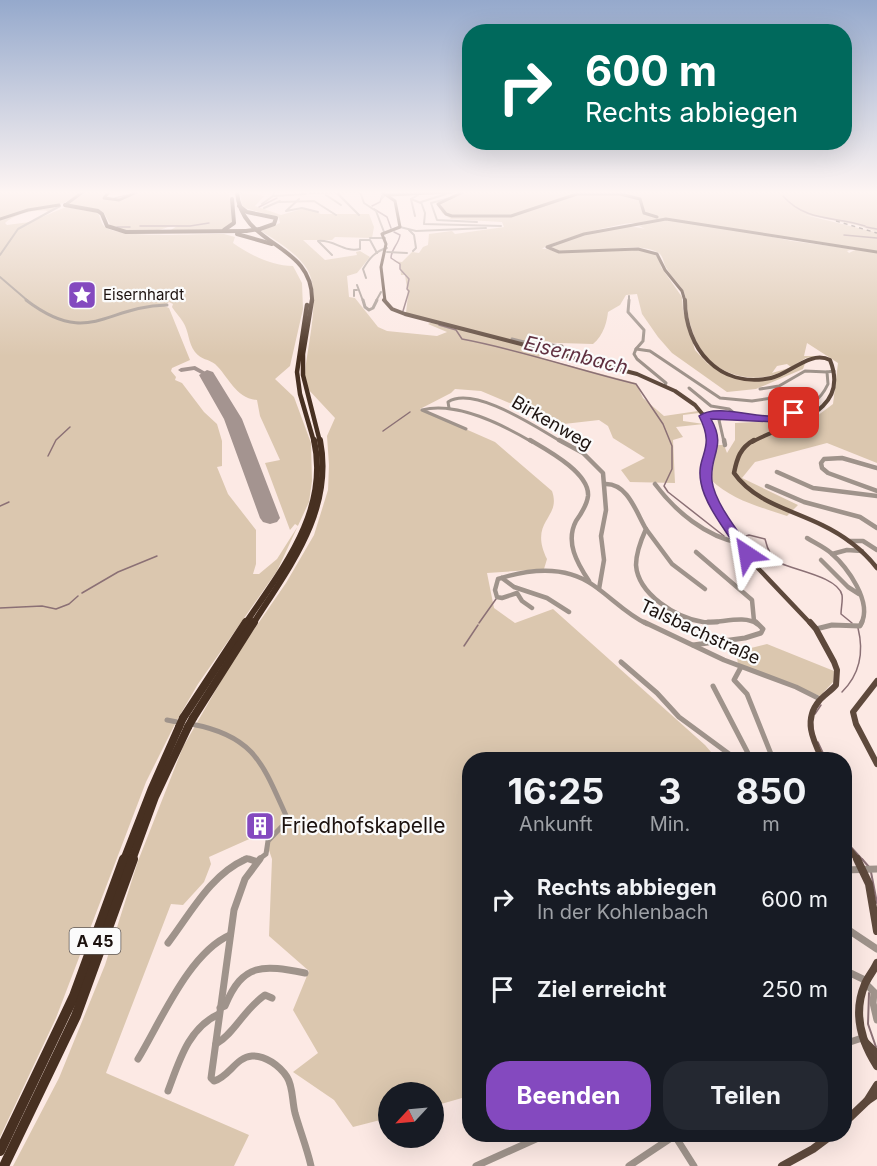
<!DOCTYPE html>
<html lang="de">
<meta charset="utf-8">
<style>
body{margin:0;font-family:Inter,sans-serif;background:#242831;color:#f1f3f6;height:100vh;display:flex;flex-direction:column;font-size:22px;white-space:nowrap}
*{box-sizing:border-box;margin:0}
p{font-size:20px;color:#9ea1a6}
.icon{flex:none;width:33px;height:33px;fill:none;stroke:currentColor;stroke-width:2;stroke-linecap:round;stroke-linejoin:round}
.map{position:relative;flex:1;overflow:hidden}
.details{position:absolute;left:462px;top:752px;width:390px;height:390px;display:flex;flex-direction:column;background:#171b24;border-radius:24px;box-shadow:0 6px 24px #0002}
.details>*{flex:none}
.top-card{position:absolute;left:462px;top:24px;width:390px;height:126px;border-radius:24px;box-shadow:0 6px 24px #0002;background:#00695c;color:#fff;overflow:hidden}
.needle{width:39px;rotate:244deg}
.fabs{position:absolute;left:378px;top:1082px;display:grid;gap:12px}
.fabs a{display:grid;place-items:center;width:66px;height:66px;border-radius:50%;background:#171b24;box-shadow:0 6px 24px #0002;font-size:30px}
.pin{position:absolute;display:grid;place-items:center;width:51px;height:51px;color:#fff;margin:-26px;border-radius:12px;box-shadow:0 3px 9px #0006}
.me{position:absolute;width:66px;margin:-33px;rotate:327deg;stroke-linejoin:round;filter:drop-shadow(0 0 4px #0008)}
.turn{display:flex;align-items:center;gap:21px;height:126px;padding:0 24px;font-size:27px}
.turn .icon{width:78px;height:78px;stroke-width:2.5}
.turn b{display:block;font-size:42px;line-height:51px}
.eta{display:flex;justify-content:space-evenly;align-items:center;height:102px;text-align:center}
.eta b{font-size:36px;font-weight:700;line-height:42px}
.action{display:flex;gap:12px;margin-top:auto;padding:12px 24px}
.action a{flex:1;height:69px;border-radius:24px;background:#8449bf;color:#fff;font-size:24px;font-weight:700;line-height:69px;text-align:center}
.action a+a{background:#242831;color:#f1f3f6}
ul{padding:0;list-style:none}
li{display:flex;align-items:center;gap:18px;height:90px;padding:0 24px}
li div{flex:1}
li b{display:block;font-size:22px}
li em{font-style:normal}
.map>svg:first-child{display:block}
.green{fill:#dbc7af;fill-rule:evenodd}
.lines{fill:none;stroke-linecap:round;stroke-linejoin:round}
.stream-far1{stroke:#8b7075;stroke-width:1.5}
.stream{stroke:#8b7075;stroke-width:2}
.taxiway{fill:#a49490;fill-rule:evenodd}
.runway{fill:#a49490;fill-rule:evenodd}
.minor-far4{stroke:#9f938b;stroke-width:2}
.minor-far3{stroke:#9f938b;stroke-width:3}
.minor-far2{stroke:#9f938b;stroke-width:4.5}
.minor-far1{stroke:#9f938b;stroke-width:5}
.minor{stroke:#9f938b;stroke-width:7}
.major-far4{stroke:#5e493c;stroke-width:3}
.major-far3{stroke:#5e493c;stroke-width:4}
.major-far2{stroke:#5e493c;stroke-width:4.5}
.major-far1{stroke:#5e493c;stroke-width:6}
.major{stroke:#5e493c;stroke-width:8}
.highway-far4{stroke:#473021;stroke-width:4}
.highway-far3{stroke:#473021;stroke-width:4.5}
.highway-far2{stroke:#473021;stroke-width:6}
.highway-far1{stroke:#473021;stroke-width:8}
.highway{stroke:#473021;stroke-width:10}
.rail{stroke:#4c403c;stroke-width:1.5;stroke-dasharray:4 4;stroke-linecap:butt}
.highway-bridge-far1{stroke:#473021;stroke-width:4}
.highway-bridge{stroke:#473021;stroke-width:8}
.route{fill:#8449bf;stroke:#562f7c;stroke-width:1.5}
.labels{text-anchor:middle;stroke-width:4.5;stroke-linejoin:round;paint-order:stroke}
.far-poi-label{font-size:15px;fill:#1c120f;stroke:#fbfbfb;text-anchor:start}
.shield{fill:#fbfbfb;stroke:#5f5856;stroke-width:1.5}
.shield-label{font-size:16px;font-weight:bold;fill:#1c120f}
.street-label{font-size:18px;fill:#1c120f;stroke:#fbfbfb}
.water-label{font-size:20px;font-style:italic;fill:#603040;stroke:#fbfbfb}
.near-poi-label{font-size:21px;fill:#1c120f;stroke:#fbfbfb;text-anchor:start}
</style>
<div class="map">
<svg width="877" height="1166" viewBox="0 0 877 1166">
<rect width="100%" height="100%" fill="#fce9e4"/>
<g class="green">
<path d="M0 192H82L64 203 0 218Z"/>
<path d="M87 192H106L102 198 116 201 139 192H229L232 223 225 229 218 230H171L177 226C167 226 162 230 154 231 138 232 126 231 111 226L104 213 100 210 68 204Z"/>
<path d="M240 192 264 196 255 206 281 215 305 208 321 214H369L374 227 372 238 335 237 332 240H303L325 260 357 255 356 252 360 251 370 257 357 273 347 276 349 297 355 298 378 327 387 331 437 336 447 332 428 324 432 322 544 351 539 356 541 358 636 383 643 398 664 416 698 411 699 413 683 415V421L704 424 676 427 683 437 673 440 675 483 630 482 621 470 645 458 613 438 608 426 599 420 555 425 536 414 481 391 455 389 451 393 420 409 495 442 552 491C562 519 528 520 547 559L544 569 487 573 494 608 515 623 553 609 705 745 717 759H470L469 1096 434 1106V1092H388V1118L353 1127 334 1100 293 1072 318 1053 293 1010 309 971 269 936 272 859 263 833 209 857 211 864 204 882 183 905 171 904 106 1073 249 1135 234 1166H13L59 1078 105 965 138 861 183 747 233 660 286 583 314 535 328 490 329 465 327 436 335 418 307 388 305 374C307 345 322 294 307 269 297 253 277 241 261 231L280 223 279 218 242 207Z"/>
<path d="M464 192H877V232L856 225 801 214 875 232 877 233V251L740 230 792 241 853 249 847 251 849 253 857 249 877 252V463L827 443 755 462 742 478 798 505 787 516C760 507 732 500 711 480L717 445H724L727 453 735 440V423L813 419 833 404 838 363 807 343 804 356H818L806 358 791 367 787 364 777 366 772 373 789 368C772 378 755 380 736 375 707 367 693 342 688 314 687 308 687 301 685 295 682 285 672 278 667 269 663 264 664 257 659 253 634 237 573 262 549 247 577 236 618 221 645 229L639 226 645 224C641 224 636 223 633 223 619 223 551 241 542 249 548 248 553 252 560 252 587 254 636 242 659 257L661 267 682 297 683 310 695 350 708 364 743 379 775 378 806 361 803 369 756 389 727 392 672 353 658 337 642 314 637 294 626 295 620 305 608 312C607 321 604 335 593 344L526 342 523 344 406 313 408 295 405 275H401L400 264 393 261 402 262 412 252 419 253 423 247 428 245 429 234 452 231 455 234 504 227 502 222 451 219 442 213 438 203Z"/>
<path d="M54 207 55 208 46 213 48 211C36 209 14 214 5 223L7 225 30 222 66 207 98 213C100 217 101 223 104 226 119 240 200 233 224 234L235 237 233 243C250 255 272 266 293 266L302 283 303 309 290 366 275 379 294 397 311 443 312 481 309 502 277 571 198 684 177 720 146 782 56 1018 0 1137V220L34 210ZM169 302 173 304 172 307C175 312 180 317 183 322 189 331 188 343 195 352 201 360 209 359 215 364 229 377 235 398 257 400L260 416 280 460 265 463 290 530 295 524 298 526 277 559 259 574H253L256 564V530L228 494 217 467 222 466V441L217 424 204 412 182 383 175 380 176 377 171 371 172 368 190 360 169 308 164 306Z"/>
<path d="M767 644 834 671 833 682 820 696 738 664 735 646 738 645 743 650Z"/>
</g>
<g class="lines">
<g class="stream-far1">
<path d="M783 196C806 222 834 216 865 226"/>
<path d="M115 198 127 195"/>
<path d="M372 206 380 202 383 193"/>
<path d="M259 207 277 198"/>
<path d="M374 209 387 217 391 228"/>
<path d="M140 226H190L209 223"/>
<path d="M117 227H130"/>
<path d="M866 227 877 229"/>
<path d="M394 232 400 235C399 244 391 249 391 258L400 264V269L409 279 407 289 409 291 403 311"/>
<path d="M844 235 877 238"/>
<path d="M439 325 456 330 462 339C521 350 578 370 636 384L663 424 672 446V469L664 486 668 492 724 536"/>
<path d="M383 431 410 412"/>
<path d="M48 456 56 440 70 427"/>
<path d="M0 506 9 502"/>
<path d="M740 538 749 535 765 539C767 548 771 558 780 563 794 570 838 577 842 595 843 600 841 608 841 614L852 623"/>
<path d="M82 593 118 572 157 556"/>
<path d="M0 608 42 606 56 609 69 604 78 596"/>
<path d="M479 623 496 599"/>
<path d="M464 646 478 625"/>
<path d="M842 692C860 674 864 652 858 628"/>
<path d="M815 714 821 705"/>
<path d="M818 742 826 759"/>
<path d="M844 839 863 860"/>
</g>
<g class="stream">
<path d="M862 859 869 867"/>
<path d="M871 872 877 903"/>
<path d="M869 993 868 1024 876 1047"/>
</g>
<path class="taxiway" d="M195 366 209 374 210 375 207 377 194 370 181 372 178 370 181 368Z"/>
<path class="runway" d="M207 370 213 372 242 419 280 518 277 522 270 524 263 522 260 518 224 419 199 375Z"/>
<g class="minor-far4">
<path d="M274 192 273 196 306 194"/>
<path d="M360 192 364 203 376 211 384 232"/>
<path d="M309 193 359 192"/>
<path d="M337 193 359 215"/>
<path d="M446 194 421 202 425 213 424 224 501 226"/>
<path d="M326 195 341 205"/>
<path d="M418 195 411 199 421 203"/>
<path d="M450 198 431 203 437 220 477 222"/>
<path d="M299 199 286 211 302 208 318 212"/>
<path d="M381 199 386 194"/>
<path d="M411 199 415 216"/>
<path d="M279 202 314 201 336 215"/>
<path d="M262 204 273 196"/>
<path d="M264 208 280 201"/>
<path d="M400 227 416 231 486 228"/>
<path d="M409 230 414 235 416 248 413 251"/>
<path d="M370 238H385"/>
<path d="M387 252 407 253"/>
<path d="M0 255 18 229 60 206"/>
<path d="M332 255 318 241C334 239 344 253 360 249V240H370L377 253"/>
<path d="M0 277 28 301"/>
<path d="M366 278 363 269C369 259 375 251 387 248"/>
<path d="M357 285 363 301"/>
<path d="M354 296V290H357"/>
<path d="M376 301 381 292"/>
<path d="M629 301V296"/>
</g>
<g class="minor-far3">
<path d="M26 300C89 348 105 306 167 305"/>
<path d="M363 300 365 307 369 310 373 308 377 300"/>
<path d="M629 300 628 312 644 330 643 341 636 349"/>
<path d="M512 339 524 342"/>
<path d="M522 345 524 342 562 346"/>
<path d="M665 385 666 383 637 359 634 354 636 349 650 351 720 398 752 401 791 395 811 403"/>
<path d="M689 388 711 406 729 409 734 413 732 415"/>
<path d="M760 389 779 386 805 371 827 372"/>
<path d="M449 408 448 402C474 385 537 428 562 442"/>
<path d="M704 415C743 415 807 430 828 384L827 372 834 371"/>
<path d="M724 416 719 420 724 442"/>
<path d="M466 429 422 410C457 401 503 425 532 442"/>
</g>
<g class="minor-far2">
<path d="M530 440C547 450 590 473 588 496 587 505 581 514 576 521 565 542 577 563 589 581"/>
<path d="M559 440 583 453 603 473 606 510 601 536 604 560 599 589"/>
<path d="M724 440 725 445"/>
<path d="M877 468 842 458 824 459 821 463 822 468 828 473 877 491"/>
<path d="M777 472 813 488 877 496"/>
<path d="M606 484C628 484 636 512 646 529 641 540 636 552 636 565 638 594 676 618 703 622 718 624 745 614 757 624"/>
<path d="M655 484C675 511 706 537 740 543"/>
<path d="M767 486 804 502 860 517 877 528"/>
<path d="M646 529 672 564 705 589"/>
<path d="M807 538C815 543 824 547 831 553 847 567 873 602 861 624"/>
<path d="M849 541H863L877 550"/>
<path d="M696 552 752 600 754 621"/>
<path d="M832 554 847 550 862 551"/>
<path d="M821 560 848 587 859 594"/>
<path d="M502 578 514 587 547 598 569 612"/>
<path d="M532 608 522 601 517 593 502 598 497 597 495 590 498 579C529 569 565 565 593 585 612 598 626 614 647 624"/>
</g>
<g class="minor-far1">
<path d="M644 622 724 660 796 687 820 699"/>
<path d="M708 622H717"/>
<path d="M816 629 832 625 860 626 862 622"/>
<path d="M696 635 721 640"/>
<path d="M693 645 745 638 761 633 763 629 756 622"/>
<path d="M621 662 657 693 679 717 736 759"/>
<path d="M741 667 734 680 747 694 773 759"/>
<path d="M713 686 751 759"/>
<path d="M167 720 182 723"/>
<path d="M191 724C256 736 263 765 288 820L268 841 266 854 258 860"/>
<path d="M242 860 247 858 253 860"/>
</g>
<g class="minor">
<path d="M249 859 255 861"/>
<path d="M260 859 245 879 234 910 211 1078 214 1081C229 1077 236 1057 252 1056 265 1055 280 1066 287 1077 293 1086 292 1101 295 1113 300 1131 307 1148 311 1166"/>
<path d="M844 870 877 869"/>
<path d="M844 927 877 949"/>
<path d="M168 943C191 913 210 875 246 859"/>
<path d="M844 970 867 981"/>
<path d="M865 983 874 992 873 1003 877 1020"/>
<path d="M220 1008 225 1006C243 962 263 965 305 973"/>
<path d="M216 1044C235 1033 244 1009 265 995L272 998"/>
<path d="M844 1044 862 1038"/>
<path d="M138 1059C161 1021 189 953 230 935"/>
<path d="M168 1091C179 1062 188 1028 219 1014"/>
<path d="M675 1136 694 1166"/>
<path d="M476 1166 547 1134"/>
<path d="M629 1166 677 1134"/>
</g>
<g class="major-far4">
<path d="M109 192 104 198 119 200 137 192"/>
<path d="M382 192 395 201 400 227 382 234 386 244 381 267 385 301"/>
<path d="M463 192 438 204 446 214 452 216H511L577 194H620L640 199 644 213 657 217"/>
<path d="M388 195 452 192"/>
<path d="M65 205 83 192"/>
<path d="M0 219 28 210 59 205"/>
<path d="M685 301 682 291 665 270 657 254 638 249 559 252 547 247 584 234 666 219 877 252"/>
</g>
<g class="major-far3">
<path d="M384 300 392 309 405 314 637 374 675 391 695 405 709 422 712 442"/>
<path d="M685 300C685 348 719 389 771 378 790 374 810 350 830 360 852 415 785 423 752 442"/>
</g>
<g class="major-far2">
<path d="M712 440 706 478 711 497 755 565 811 624"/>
<path d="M754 440C740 448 737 458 734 473 754 502 792 510 822 525 843 535 862 549 877 568"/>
</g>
<g class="major-far1">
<path d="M810 622 816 629 834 662 837 670 836 685C831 691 824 695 819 701 803 720 813 740 822 759"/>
<path d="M877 681 853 712 856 724 877 764"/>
<path d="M844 843 858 860"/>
</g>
<g class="major">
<path d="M857 859 869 884 877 931"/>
<path d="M877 963C874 970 868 977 865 984 853 1012 861 1041 877 1066"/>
<path d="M865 1042 877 1054"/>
<path d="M867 1101 877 1094"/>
<path d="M844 1123 867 1101 877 1085"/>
<path d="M782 1166 813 1149 833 1134"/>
</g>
<g class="highway-far4">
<path d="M237 192C241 248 314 242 312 301"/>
<path d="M65 205 98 211 102 214 107 226 126 232 246 231"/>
<path d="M239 206 247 212 276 218 274 224 260 229"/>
<path d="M224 230 234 223 232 199"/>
<path d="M237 234 272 244"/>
</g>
<g class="highway-far3">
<path d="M312 300 303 354V375L320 442"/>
<path d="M307 305 297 372 300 394 314 442"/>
</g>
<g class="highway-far2">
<path d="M245 624C282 569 330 511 314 440"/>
<path d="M253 624C289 567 334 511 320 440"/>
</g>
<g class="highway-far1">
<path d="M183 718 246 622"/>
<path d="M193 718 254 622"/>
<path d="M124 860 152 788 179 727"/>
<path d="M132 860 155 797 188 727"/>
</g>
<g class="highway">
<path d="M0 1151 74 996 124 859"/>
<path d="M4 1166 76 1016 133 859"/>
</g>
<path class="rail" d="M836 221 877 233"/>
<path class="highway-bridge-far1" d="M246 231 260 229"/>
<g class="highway-bridge">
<path d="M179 727 183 718"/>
<path d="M188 727 193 718"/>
</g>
</g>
<linearGradient id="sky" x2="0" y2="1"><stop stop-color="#95a9cc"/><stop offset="0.54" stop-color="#fef5f3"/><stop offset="1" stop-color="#fef5f3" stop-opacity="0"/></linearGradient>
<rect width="877" height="356" fill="url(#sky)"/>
<path class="route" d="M794 410 800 413 798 415 776 422 711 419C727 447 709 455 712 481 715 504 741 535 754 554L747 558 743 557C730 537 705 506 701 483 695 454 717 451 699 416 715 403 756 418 775 416 782 415 788 412 794 410Z"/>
<defs>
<g id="sight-square" transform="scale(1.5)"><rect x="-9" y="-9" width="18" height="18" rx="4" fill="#8449bf" stroke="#fbfbfb"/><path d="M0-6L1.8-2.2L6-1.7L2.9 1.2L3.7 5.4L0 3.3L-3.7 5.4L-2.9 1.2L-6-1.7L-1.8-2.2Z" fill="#fff"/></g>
<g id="building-square" transform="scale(1.5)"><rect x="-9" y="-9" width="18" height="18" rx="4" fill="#8449bf" stroke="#fbfbfb"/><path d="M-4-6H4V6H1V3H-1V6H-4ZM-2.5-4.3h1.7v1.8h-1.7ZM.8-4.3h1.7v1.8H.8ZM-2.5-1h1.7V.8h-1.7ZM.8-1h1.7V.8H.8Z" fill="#fff"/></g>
</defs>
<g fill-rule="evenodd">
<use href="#sight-square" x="82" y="295"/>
<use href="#building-square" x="260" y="826"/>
</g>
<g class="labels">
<g class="far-poi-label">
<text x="103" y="300">Eisernhardt</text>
</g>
<rect class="shield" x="69.5" y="928" width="51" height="26" rx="4.5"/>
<g class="shield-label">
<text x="95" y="947">A 45</text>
</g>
<g class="street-label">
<text transform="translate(552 423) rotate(30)" y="6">Birkenweg</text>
<text transform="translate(700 632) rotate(25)" y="6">Talsbachstraße</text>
</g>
<g class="water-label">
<text transform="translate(576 355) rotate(14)" y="7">Eisernbach</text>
</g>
<g class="near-poi-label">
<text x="281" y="833">Friedhofskapelle</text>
</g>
</g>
</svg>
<div class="fabs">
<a><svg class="needle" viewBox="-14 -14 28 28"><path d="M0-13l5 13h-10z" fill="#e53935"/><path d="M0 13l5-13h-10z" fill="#9ea1a6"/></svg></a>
</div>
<div class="pin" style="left:794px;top:413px;background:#d93025"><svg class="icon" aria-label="arrive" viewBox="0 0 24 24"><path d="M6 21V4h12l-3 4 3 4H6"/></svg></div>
<svg class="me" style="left:747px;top:554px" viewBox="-20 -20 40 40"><path d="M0-17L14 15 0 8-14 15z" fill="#8449bf" stroke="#fff" stroke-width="4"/></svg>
<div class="top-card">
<div class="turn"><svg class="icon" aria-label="right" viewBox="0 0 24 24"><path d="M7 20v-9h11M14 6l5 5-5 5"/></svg><div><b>600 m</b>Rechts abbiegen</div></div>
</div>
<section class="details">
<div class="eta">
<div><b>16:25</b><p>Ankunft</p></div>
<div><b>3</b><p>Min.</p></div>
<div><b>850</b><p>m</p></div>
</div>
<ul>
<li><svg class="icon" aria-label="right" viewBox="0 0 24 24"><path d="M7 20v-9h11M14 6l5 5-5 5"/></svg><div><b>Rechts abbiegen</b><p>In der Kohlenbach</p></div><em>600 m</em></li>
<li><svg class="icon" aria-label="arrive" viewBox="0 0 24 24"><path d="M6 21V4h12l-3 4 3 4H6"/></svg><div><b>Ziel erreicht</b></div><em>250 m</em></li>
</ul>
<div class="action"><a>Beenden</a><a>Teilen</a></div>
</section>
</div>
